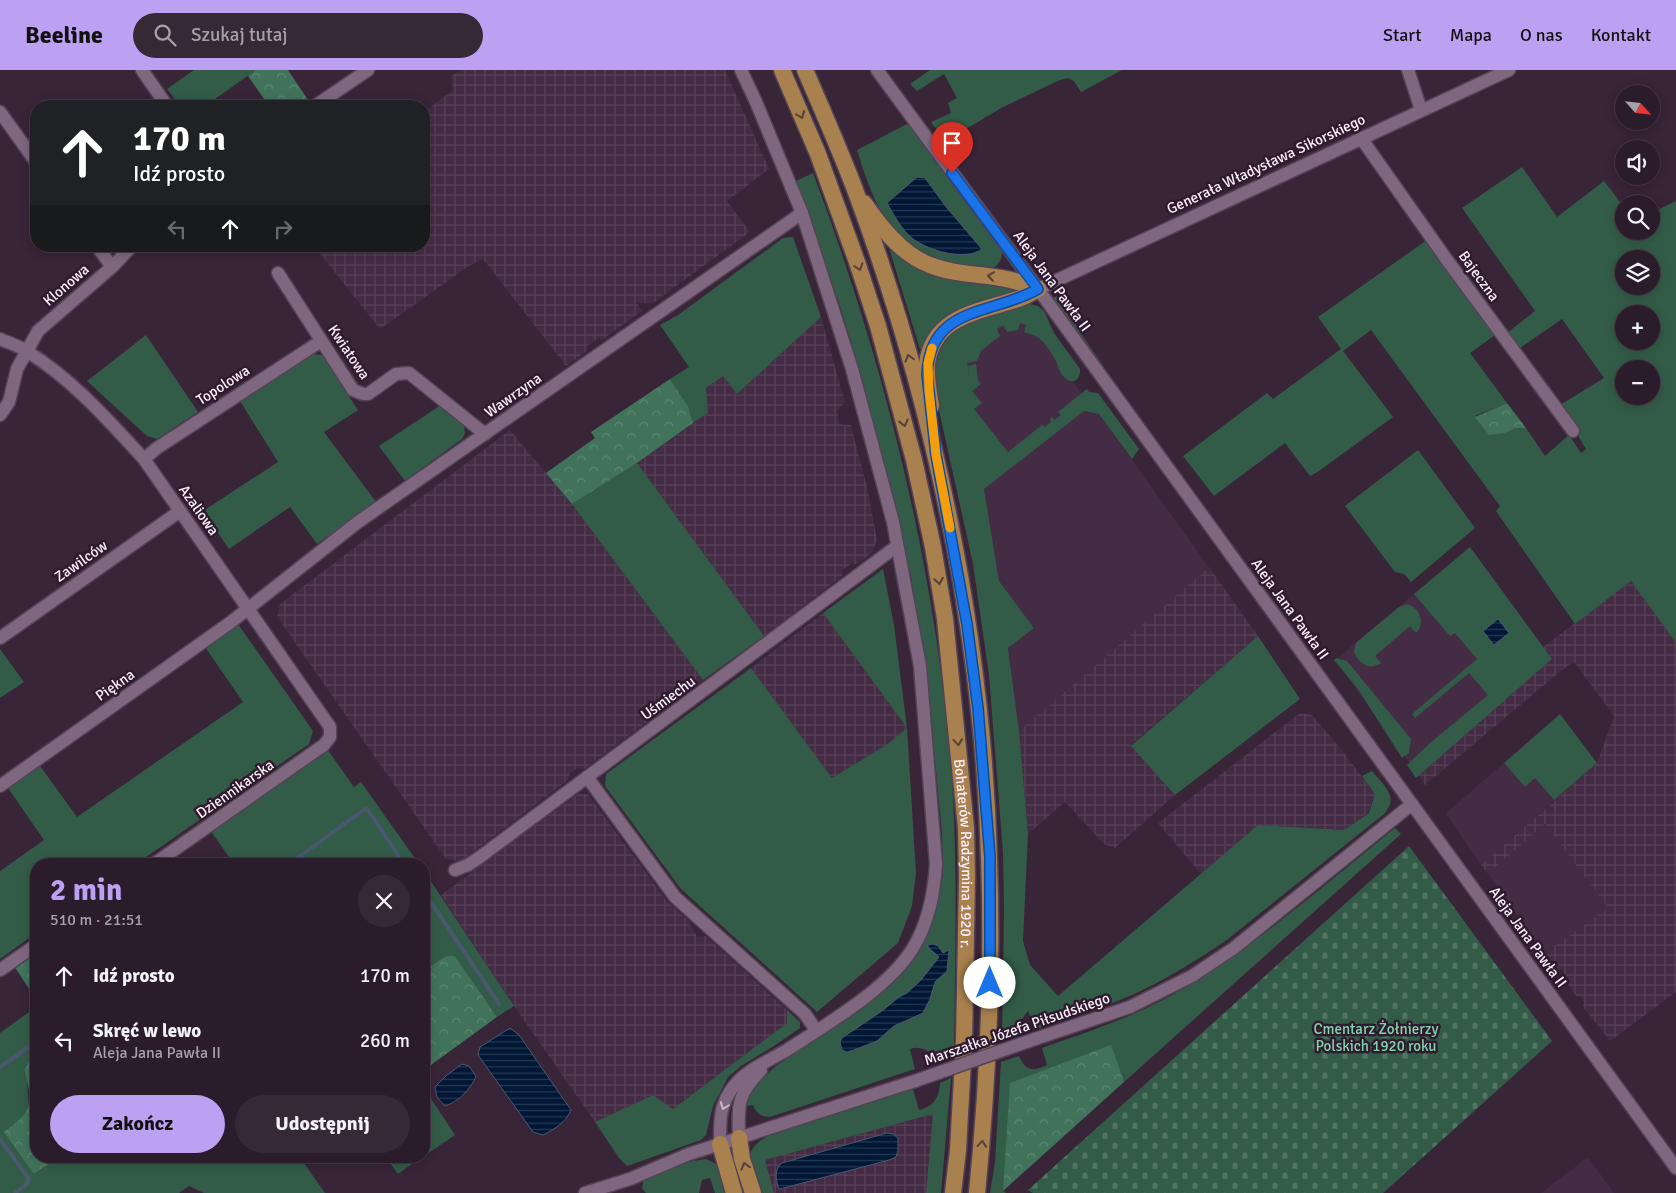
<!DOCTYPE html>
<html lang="pl">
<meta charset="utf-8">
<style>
body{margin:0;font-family:Signika,sans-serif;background:#362936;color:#f1f3f6;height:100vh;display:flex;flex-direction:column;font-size:19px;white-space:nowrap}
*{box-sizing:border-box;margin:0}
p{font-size:16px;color:#a5a1a8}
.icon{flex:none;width:28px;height:28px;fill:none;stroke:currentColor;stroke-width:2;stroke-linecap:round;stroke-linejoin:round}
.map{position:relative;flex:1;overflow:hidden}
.drawer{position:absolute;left:30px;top:788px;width:400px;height:305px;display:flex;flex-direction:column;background:#2a1c2a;border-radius:20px;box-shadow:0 2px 12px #0003,0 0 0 1px #463a47}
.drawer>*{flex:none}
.banner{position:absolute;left:30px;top:30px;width:400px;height:152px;border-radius:20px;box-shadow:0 2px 12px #0003,0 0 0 1px #463a47;background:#202124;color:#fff;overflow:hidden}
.needle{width:32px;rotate:117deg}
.buttons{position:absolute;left:1615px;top:15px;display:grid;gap:10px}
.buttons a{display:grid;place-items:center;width:45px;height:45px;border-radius:50%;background:#2a1c2a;box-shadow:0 2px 12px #0003,0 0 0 1px #463a47;font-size:25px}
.pin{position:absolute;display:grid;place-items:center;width:42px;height:42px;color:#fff;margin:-51px -21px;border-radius:50% 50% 50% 0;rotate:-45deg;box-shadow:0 0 5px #0007}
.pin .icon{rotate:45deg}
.me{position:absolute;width:55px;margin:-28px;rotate:0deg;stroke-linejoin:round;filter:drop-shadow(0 0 4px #0008)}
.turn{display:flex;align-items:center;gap:18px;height:105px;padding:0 20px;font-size:22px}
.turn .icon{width:65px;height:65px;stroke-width:2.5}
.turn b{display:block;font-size:35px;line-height:42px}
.lanes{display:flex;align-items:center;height:48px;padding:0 20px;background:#0003;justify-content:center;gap:25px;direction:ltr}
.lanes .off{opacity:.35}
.round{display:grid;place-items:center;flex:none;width:52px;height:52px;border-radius:26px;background:#362936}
.head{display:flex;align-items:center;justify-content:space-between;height:85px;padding:0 20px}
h1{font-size:30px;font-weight:700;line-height:38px;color:#bca0f2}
.button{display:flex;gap:10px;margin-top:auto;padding:10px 20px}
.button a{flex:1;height:58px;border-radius:30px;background:#bca0f2;color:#111;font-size:20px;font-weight:700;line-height:58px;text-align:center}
.button a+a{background:#362936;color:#f1f3f6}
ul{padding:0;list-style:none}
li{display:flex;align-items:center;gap:15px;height:65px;padding:0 20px}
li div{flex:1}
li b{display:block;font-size:19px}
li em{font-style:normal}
header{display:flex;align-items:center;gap:30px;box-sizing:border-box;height:70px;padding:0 25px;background:#bca0f2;color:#111}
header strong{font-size:24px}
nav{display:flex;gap:28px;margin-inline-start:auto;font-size:18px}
.search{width:350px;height:45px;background:#362936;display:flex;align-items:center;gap:12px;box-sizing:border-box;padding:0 18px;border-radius:28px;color:#a5a1a8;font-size:19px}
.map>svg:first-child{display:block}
.built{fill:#442c45}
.industrial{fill:url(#industrial-grid)}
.grass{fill:#335c48;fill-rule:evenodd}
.forest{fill:url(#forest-crowns)}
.cemetery{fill:url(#cemetery-stones)}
.water{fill:url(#water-rules);stroke:#4b5870}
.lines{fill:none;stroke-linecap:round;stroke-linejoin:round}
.stream{stroke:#4b5870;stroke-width:4}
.minor-casing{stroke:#544354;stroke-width:15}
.major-casing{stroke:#544354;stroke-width:19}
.minor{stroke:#7f687f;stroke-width:12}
.major{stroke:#a8814e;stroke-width:16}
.minor-bridge-casing{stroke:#544354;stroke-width:15;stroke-linecap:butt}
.minor-bridge{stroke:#7f687f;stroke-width:12}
.oneway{stroke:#593f39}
.oneway2{stroke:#c9b8c9}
.route-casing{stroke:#114b97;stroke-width:12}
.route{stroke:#1a73e8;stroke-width:9}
.slow{stroke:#f59e0b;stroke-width:9}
.labels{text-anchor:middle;stroke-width:5;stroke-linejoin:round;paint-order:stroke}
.street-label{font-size:15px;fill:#fbeefb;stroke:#2e1b2e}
.park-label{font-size:15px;fill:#83d3ab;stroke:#2e1b2e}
</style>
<header>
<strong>Beeline</strong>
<div class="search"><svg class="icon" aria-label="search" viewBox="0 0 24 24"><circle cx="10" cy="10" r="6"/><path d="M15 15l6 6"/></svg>Szukaj tutaj</div>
<nav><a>Start</a><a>Mapa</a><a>O nas</a><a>Kontakt</a></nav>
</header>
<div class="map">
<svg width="1676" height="1123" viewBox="0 0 1676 1123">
<defs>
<pattern id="industrial-grid" width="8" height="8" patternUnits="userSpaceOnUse" patternTransform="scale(1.25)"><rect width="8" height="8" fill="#442c45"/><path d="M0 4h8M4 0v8" fill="none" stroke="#574158"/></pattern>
<pattern id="forest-crowns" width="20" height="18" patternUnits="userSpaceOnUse" patternTransform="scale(1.25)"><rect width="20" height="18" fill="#41735b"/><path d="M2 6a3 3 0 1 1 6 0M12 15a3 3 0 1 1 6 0" fill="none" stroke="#5d8773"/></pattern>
<pattern id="cemetery-stones" width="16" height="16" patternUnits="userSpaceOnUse" patternTransform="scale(1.25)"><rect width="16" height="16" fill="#335c48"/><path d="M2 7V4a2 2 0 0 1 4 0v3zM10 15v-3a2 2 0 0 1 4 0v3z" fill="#517463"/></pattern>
<pattern id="water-rules" width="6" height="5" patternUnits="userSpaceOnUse" patternTransform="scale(1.25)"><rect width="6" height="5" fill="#001735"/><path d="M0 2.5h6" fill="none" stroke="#263953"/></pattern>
</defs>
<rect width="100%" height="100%" fill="#382538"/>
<g class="built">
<path d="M1025 246 1091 336 1085 341 1099 344 1209 497 1019 661 1008 578 1034 558 999 511 984 420 956 284 980 262Z"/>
<path d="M1470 477 1552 589 1419 706 1335 590Z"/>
<path d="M1504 693 1525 717 1535 708 1554 730 1481 795 1446 743Z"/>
<path d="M1545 754 1608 838 1544 883 1488 804Z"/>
<path d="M1588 1087 1614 1123H1541Z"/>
</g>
<g class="industrial">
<path d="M461 0H725L769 99 727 131 750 162 653 233H637L642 241 602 270 599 268 587 276V281L566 296 483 189 469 196 380 259 314 176H424V42L453 20 451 6Z"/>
<path d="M821 247 845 332 837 341 839 354 851 355 868 421 877 470 872 483 857 494H851L843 500 842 506 764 566 637 393 708 343 705 318 723 305 737 324Z"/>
<path d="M510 360 572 434 703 610 584 699 577 698 570 703 568 710 461 791 446 789 277 547 280 534Z"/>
<path d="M1209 497 1258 566 1131 675 1175 725 1115 778 1104 774 1065 732 1028 764 1019 661Z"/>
<path d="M1631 511 1676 573V922L1610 971 1583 937 1584 932 1580 926H1576L1567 913 1569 910 1562 900H1557L1544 883 1608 838 1545 754 1488 804 1481 795 1597 693 1614 646 1574 592 1561 601 1425 715 1419 706 1552 589 1543 577Z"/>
<path d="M823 543 907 658 886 675 832 708 751 598Z"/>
<path d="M1300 643 1312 645 1344 683 1375 724 1368 743 1344 760 1258 755 1201 804 1158 753Z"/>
<path d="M578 724H588L666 830 687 849 697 867 706 866 787 940V953L673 1039 653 1025 595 1052 514 936 441 825Z"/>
<path d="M934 1044 926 1123H774L764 1090Z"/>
</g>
<g class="grass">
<path d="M194 0H256L205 36H180L167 19Z"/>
<path d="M930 0H1122L1081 22 1074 11 1068 8 1060 10 1003 37 954 66 950 73 947 74 931 52 951 43 948 33 957 28 944 4 917 21 910 14Z"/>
<path d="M909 53 1001 175C1004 186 1000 195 990 200 975 197 947 195 933 190 888 174 870 123 857 80Z"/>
<path d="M1522 97 1557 147 1604 111 1624 137V161H1651V143L1676 131V573L1631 511 1575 554 1496 441 1500 436 1371 260 1343 281 1393 347 1319 401 1310 406 1285 373 1214 426 1183 386 1267 323 1273 329 1341 279 1318 247 1427 170 1495 265 1470 283 1507 333 1475 346 1505 363 1516 358H1526L1545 386 1569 365 1581 383 1586 379 1560 335 1604 308 1562 249 1517 280 1507 263 1535 241 1462 138ZM1624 189H1651V216H1624ZM1624 244H1651V271H1624ZM1624 299H1651V326H1624Z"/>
<path d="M813 103C886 298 937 502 952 710 958 802 955 894 954 986L935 991 932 983C925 979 917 976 910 979L915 999 770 1047C761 1047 756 1043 753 1035L747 1036 748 1022 761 1009 776 996 865 934 919 880 926 868 936 841 943 804 942 764 929 626 911 507 893 431 856 289 841 239 796 111Z"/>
<path d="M793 167 821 247 737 324 723 306 706 318 708 343 693 353 688 336 670 309 689 297 660 255 678 245 783 168Z"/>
<path d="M891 179 910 195 921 201 1016 218V221L923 279H920L890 181Z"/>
<path d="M1058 226 1084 268 1107 301 1053 228Z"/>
<path d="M1030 234 1038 236 1044 241 1054 263 1080 299C1081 310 1072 316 1064 307 1059 302 1058 295 1055 289 1052 283 1046 275 1041 270 1037 266 1030 264 1024 262L1026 255 1020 253 1018 260 1007 262 1003 255 997 259 1000 266 981 281 977 291 967 293V290L969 311 968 296 976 294 978 310 981 314 972 321 982 333 974 339 1008 382 1042 355 1045 357 1051 352 1050 349 1052 347 1055 350 1061 345 1058 342 1087 319 1089 322 1098 323 1139 379 1132 389 1099 344 1084 341 984 419 999 511 1034 558 1008 578 1019 661 1028 764 1023 871 1030 895 1058 926 1258 755 1344 760 1369 743 1375 724 1362 706 1372 701C1383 715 1400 726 1384 744L1228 869C1190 895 1149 920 1105 936 1083 944 1059 951 1036 959L1028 941 1018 954V965L1002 970 1004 840 1003 783 989 605 973 494 933 313 935 285 945 266 958 254 1016 236Z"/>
<path d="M146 265 198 342 157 369 147 366 87 311Z"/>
<path d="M313 284 322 285 358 340 324 362 376 432 317 474 290 437 229 479 203 441 278 392 240 331Z"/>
<path d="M441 335 464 355 465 363 462 369 405 411 379 376Z"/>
<path d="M1418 380 1475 458 1411 512 1404 504 1395 502 1345 436Z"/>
<path d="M637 393 764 566 703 610 572 434Z"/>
<path d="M1470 477 1552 589 1416 708 1407 695 1430 673 1488 625 1469 603 1415 648 1412 644 1477 589 1455 563 1450 566 1414 524Z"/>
<path d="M883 499 894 555 907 658 916 803 912 836 898 873 817 942 681 819 605 716 606 704 751 598 832 708 886 675 907 658 823 543Z"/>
<path d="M1407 534C1420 538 1426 553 1416 563L1410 556 1375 586 1381 593C1370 601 1360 594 1354 583L1355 576 1357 572 1399 537Z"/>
<path d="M238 554 313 661 309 674 136 794H36V863L0 889V801L44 770 8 718 40 696 77 747 243 632 205 577Z"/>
<path d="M1258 566 1300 629 1175 725 1131 676Z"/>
<path d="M0 579 24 612 0 628Z"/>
<path d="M1337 588 1347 591 1411 669 1409 683 1402 688 1358 619 1334 590Z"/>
<path d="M1560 644 1597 693 1554 730 1535 708 1525 717 1504 693Z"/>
<path d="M327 679 354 717 361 712 419 794H234L210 760Z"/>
<path d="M1395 758 1401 764 1124 1012 1110 976 1003 1121 1006 1123H990L995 1092 1001 992 1019 986C1026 1001 1033 1002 1047 995L1042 978C1081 964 1122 951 1159 932 1245 886 1319 819 1395 758Z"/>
<path d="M424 801 514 936 497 947 455 886H446L424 900Z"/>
<path d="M36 937V986L29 991 24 1000 27 1010 29 1037 22 1049 34 1104 54 1091 56 1086H299L325 1123H204L189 1116 179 1123H0V963Z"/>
<path d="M787 940 800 952V958L774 976 741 996 728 1007 713 1036 706 1065 701 1070 627 1096 619 1088 595 1052 653 1025 673 1039 787 953Z"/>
<path d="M951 1008 941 1123H926L933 1044 765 1090 774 1123H758C751 1097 739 1082 768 1066L913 1019 919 1040C934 1036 939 1028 940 1013Z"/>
<path d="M424 1018 455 1065 424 1086Z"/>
<path d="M385 1086H423L398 1104Z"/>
<path d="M706 1089 719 1095 729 1123H715L710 1108 702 1110 699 1123H646L642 1118 644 1107 693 1091Z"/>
</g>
<g class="forest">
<path d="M256 0H288L308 30 299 36H269L248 6Z"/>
<path d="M670 309 688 336 693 353 637 393 572 434 546 403 595 368 591 362Z"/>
<path d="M1507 333 1526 358H1516L1505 363 1489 365 1475 347Z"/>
<path d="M36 881V929L14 896Z"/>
<path d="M446 886H455L497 947 424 1000V900Z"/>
<path d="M1111 975 1124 1012 1003 1121 1010 1013Z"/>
<path d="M36 986V1086H56L54 1091 34 1104 4 1062C33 1041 34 1034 24 1000L29 991Z"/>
</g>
<path class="cemetery" d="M1409 776 1552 971 1383 1123H1033L1028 1120Z"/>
<g class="water">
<path d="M917 107 925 108 947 138 982 179C965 192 927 180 912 168 901 159 894 145 887 133Z"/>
<path d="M1498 549 1509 563 1494 575 1483 561Z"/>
<path d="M933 874 938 876 943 883 949 880 947 901 935 912 930 929 923 943 894 956 877 971 854 980 847 982 842 980 840 972 842 968 882 941 899 927 907 923 921 910 939 887 928 877V875Z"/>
<path d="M510 958 519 965 571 1040C565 1053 556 1058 543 1065L533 1062 478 985 480 977Z"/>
<path d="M462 994 469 996 476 1006C471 1019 458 1032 445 1036L437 1027 435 1017 447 1005Z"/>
<path d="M887 1063 893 1064 898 1068V1080L896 1087 889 1090 780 1119 778 1117C776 1109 774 1099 782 1093Z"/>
</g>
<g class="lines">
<g class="stream">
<path d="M289 794 365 739 368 740 404 794"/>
<path d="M424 822 499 934"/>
<path d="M0 997 36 972"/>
<path d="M0 1069 29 1109 26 1115 15 1123"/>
</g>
<g class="minor-casing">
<g id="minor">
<path d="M142 0 167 36"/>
<path d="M877 0 1038 219 1676 1098"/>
<path d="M1408 0 1421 40"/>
<path d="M315 36 368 0"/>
<path d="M0 42 36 92"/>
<path d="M1361 68 1447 190 1573 361"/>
<path d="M97 176 112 197"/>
<path d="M278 203 353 320 363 324H368L396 304 409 303 485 364"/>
<path d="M1038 219 1509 0"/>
<path d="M0 269C9 273 20 276 28 282 72 309 109 351 144 389L330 657V667L324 675 154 794"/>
<path d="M0 345 9 332 17 299 38 261 112 197 132 176"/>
<path d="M144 389 157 378 321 271"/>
<path d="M0 568 180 441"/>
<path d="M587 707 675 827 805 944 816 960"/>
<path d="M0 716 231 552 358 452 802 143"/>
<path d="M455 800 468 795 480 787 897 476"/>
<path d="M0 900 36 875"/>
<path d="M1035 969 1130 937 1192 906 1234 878 1412 734"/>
<path d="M739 1068C738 1034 737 1025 761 1000"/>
<path d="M720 1074C720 1051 719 1035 734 1016 747 999 769 991 787 980 827 954 888 919 913 878 929 852 934 823 936 794L920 596 893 452 852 299 802 143 756 32 741 0"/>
<path d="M585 1123 630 1109 689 1084 915 1011"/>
</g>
</g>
<g class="major-casing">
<g id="major">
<path id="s1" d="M782 0 818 84 857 192 878 256 914 390 933 477 945 549 966 758 967 807 964 972 958 1080 953 1123"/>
<path d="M805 0C822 39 839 78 854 117 933 328 983 563 989 788 993 900 988 1012 977 1123"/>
<path d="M864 133C880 156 902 185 930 195 952 204 978 204 1001 208 1014 210 1026 214 1038 219"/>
<path d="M931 336C929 323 926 308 927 294 933 244 984 241 1021 228 1027 226 1032 222 1038 219"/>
<path d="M739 1068 742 1089 753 1123"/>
<path d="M720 1074 734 1123"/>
</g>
</g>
<use href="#minor" class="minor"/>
<use href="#major" class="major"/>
<g class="minor-bridge-casing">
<path id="minor-bridge" d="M915 1011 1035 969"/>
</g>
<use href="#minor-bridge" class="minor-bridge"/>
</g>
<defs><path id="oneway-chevron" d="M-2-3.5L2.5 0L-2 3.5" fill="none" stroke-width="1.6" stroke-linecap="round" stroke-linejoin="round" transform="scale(1.25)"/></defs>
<g class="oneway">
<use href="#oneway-chevron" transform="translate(801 45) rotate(67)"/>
<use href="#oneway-chevron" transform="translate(859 197) rotate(72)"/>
<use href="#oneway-chevron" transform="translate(991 206) rotate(-172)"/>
<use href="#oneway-chevron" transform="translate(909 288) rotate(-106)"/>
<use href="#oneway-chevron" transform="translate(904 353) rotate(76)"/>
<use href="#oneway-chevron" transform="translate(939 511) rotate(81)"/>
<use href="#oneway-chevron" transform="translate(958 672) rotate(85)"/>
<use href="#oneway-chevron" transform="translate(982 1074) rotate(-85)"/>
<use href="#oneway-chevron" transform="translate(745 1096) rotate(-106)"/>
</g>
<use class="oneway2" href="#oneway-chevron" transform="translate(724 1036) rotate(111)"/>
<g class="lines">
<g class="route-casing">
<path id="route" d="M952 103 1038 219C993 245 930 235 927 304L936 385 967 554 978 638 990 787V913"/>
</g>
<use href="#route" class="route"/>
<path class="slow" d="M932 278 928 293 929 321 936 385 950 458"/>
</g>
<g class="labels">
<g class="street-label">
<text transform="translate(1266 94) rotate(-25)" y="5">Generała Władysława Sikorskiego</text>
<text transform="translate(1479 206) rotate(54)" y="5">Bajeczna</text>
<text transform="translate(1052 211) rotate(54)" y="5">Aleja Jana Pawła II</text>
<text transform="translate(66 215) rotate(-41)" y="5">Klonowa</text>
<text transform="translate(349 282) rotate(56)" y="5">Kwiatowa</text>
<text transform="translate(223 315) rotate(-33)" y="5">Topolowa</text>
<text transform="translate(513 325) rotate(-35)" y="5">Wawrzyna</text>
<text transform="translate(199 440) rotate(55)" y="5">Azaliowa</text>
<text transform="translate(81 491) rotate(-35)" y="5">Zawilców</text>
<text transform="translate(1290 539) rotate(54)" y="5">Aleja Jana Pawła II</text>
<text transform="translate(115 615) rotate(-35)" y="5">Piękna</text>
<text transform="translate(668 628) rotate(-36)" y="5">Uśmiechu</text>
<text transform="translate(235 719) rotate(-35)" y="5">Dziennikarska</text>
<text dy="5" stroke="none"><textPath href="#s1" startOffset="810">Bohaterów Radzymina 1920 r.</textPath></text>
<text transform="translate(1528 867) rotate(54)" y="5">Aleja Jana Pawła II</text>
<text transform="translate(1017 959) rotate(-19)" y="5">Marszałka Józefa Piłsudskiego</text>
</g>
<g class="park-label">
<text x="1376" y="964">Cmentarz Żołnierzy<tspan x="1376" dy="17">Polskich 1920 roku</tspan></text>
</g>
</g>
</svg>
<div class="buttons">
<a><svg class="needle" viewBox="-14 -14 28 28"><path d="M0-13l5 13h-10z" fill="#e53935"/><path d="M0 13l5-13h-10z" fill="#a5a1a8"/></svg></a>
<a><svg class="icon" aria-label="sound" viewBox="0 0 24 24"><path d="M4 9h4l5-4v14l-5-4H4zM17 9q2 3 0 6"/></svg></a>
<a><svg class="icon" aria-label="search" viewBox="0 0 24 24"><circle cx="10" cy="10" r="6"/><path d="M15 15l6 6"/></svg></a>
<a><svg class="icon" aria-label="layers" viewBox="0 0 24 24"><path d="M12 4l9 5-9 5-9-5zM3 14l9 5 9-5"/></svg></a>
<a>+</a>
<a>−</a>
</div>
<div class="pin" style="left:952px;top:103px;background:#d93025"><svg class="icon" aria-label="arrive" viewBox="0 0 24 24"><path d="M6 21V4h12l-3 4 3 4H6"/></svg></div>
<svg class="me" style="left:990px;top:913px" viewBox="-20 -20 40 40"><circle r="19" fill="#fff"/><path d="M0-13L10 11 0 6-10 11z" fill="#1a73e8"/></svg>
<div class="banner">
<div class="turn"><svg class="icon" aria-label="ahead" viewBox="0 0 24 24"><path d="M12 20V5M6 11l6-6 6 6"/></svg><div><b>170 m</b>Idź prosto</div></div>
<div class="lanes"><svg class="icon off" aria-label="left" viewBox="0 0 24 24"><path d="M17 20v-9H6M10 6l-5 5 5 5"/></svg><svg class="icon" aria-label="ahead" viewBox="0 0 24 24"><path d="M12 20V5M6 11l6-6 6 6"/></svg><svg class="icon off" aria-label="right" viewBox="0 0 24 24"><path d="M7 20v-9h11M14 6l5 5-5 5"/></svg></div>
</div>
<section class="drawer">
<div class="head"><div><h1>2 min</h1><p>510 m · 21:51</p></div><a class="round"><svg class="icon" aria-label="close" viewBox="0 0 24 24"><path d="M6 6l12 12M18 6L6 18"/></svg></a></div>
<ul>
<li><svg class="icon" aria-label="ahead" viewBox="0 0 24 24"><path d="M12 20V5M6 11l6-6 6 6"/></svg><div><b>Idź prosto</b></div><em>170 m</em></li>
<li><svg class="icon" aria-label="left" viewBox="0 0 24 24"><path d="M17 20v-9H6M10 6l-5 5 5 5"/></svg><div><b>Skręć w lewo</b><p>Aleja Jana Pawła II</p></div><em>260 m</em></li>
</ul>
<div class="button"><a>Zakończ</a><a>Udostępnij</a></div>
</section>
</div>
